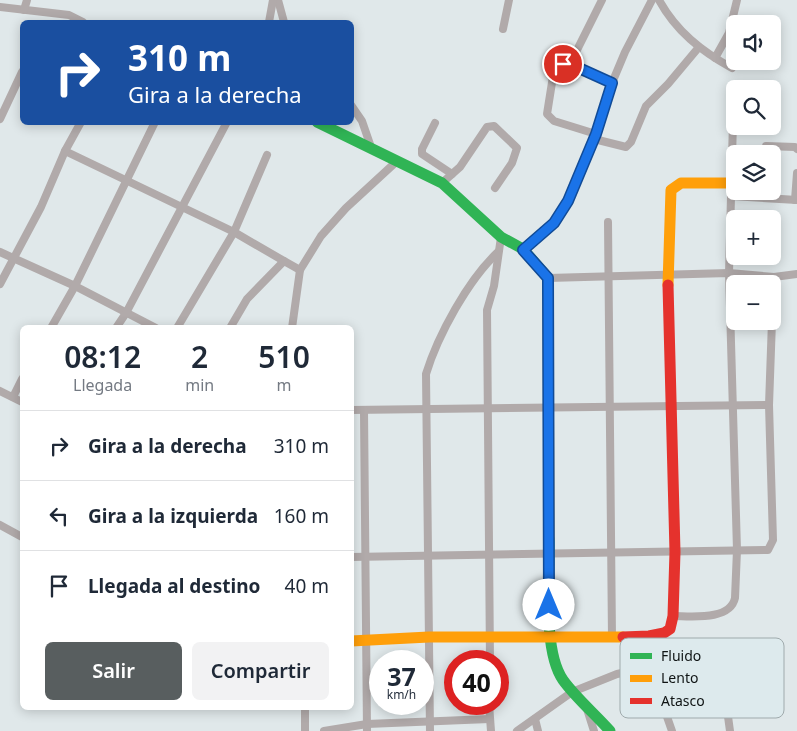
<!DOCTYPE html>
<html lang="es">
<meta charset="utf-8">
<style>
body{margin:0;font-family:"Noto Sans",sans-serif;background:#f2f2f3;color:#1f2937;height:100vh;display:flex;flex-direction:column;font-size:19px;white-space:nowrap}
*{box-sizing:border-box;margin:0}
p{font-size:16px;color:#747a83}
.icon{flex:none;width:28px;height:28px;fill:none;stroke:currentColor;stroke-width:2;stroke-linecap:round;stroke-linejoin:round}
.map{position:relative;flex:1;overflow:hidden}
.details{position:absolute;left:20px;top:325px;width:334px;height:385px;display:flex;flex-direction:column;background:#fff;border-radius:8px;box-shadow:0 2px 12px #0003}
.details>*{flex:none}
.top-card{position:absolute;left:20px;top:20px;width:334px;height:105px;border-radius:8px;box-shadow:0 2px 12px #0003;background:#1a4fa0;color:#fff;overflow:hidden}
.tools{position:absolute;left:726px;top:15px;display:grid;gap:10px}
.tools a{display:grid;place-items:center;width:55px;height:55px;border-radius:8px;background:#fff;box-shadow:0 2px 12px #0003;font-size:25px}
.speed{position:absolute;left:369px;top:650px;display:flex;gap:10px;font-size:25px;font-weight:700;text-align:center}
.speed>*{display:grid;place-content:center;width:65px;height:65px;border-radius:50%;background:#fff;box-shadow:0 2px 12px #0003;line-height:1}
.speed small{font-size:12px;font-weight:400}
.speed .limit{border:8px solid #d22;background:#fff;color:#111}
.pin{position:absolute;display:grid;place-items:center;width:42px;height:42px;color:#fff;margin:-21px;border:2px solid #fff;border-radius:50%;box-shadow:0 1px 5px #0007}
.me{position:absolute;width:55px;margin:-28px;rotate:0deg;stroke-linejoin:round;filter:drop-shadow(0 0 4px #0008)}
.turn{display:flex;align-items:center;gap:18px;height:105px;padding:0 25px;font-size:22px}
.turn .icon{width:65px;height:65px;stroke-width:2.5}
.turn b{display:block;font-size:35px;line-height:42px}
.eta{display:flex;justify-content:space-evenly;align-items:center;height:85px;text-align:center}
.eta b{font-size:30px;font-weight:600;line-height:35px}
.action{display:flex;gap:10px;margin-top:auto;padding:10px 25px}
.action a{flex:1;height:58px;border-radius:8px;background:#585e5f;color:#fff;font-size:20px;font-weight:600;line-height:58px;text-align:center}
.action a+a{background:#f2f2f3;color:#1f2937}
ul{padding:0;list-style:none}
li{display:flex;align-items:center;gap:15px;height:70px;padding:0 25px;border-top:1px solid #e0e1e3}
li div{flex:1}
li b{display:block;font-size:19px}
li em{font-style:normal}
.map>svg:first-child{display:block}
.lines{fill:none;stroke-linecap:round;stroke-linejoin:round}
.street{stroke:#b1aaaa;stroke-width:8}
.fast{stroke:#30b455;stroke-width:11}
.slow{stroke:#ff9f0a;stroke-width:11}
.jam{stroke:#e5322d;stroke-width:11}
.route-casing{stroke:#114b97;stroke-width:12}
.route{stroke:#1a73e8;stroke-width:9}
.key{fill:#ddeaed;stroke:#9faaac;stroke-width:1}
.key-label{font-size:14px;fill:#0f1414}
</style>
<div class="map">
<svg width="797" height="731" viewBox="0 0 797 731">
<rect width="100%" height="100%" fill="#e0e8ea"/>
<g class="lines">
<g class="street">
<path d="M278 0 284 22"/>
<path d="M659 0C676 31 701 51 732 68"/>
<path d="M0 7 69 15 83 22"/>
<path d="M24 10 27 0"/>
<path d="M269 22 273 0"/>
<path d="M503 29 509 0"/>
<path d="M715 58 729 33 737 0"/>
<path d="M570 64 602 0"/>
<path d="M351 105 362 121 372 150"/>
<path d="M0 119 22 72"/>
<path d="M435 123 422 149V154L452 174"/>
<path d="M596 134 554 121 547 114 554 70C568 56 597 77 612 83"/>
<path d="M594 139 626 147 631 142 646 106 668 84 699 47"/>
<path d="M766 146 795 147 797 149"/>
<path d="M65 151 234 232 284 261"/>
<path d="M442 183 460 167 487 127 494 126 517 148 512 163 495 188"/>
<path d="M731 196 797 200"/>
<path d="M795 200 797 173"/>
<path d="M608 222 612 638"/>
<path d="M523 249 554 223 568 201 594 139 612 83 625 52 652 0"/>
<path d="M0 252 75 286 156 328"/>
<path d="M548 278 729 273 774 277 797 274"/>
<path d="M0 284 41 207 65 151 81 122"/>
<path d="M772 315 774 277"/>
<path d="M51 328 75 286 155 122"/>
<path d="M116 328 126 313 227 122"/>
<path d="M177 328 234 232 267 155"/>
<path d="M230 328 247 299 284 261 300 270"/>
<path d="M292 328 300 270 321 236 346 208 396 162"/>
<path d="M0 391 22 402"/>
<path d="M13 397 22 379"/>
<path d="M351 410 769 405"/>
<path d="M364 410 367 731"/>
<path d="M0 525 22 537"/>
<path d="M351 557 768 550 773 540 769 405 772 321"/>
<path d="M673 616C691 616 730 621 735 598L737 550 729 273 733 121"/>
<path d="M490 661 487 310 494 286 501 237"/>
<path d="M650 668 672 731"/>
<path d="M489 704 491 731"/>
<path d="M587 709 594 731"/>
<path d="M535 719 538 731"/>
<path d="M305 731V708"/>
<path d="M324 731 367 724 489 719"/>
<path d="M430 731 426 374C438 335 468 280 498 252"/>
<path d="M517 731 572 692 617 674 713 654H717L720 658 730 731"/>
</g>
<g class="fast">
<path d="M317 122 442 183 501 237 523 249 548 278V294"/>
<path d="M549 539C550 576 542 650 563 680 576 698 595 714 610 731"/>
</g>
<g class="slow">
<path d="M668 285 671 190 681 183H731"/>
<path d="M548 294 549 539"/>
<path d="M351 641 429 637H623"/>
</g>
<path class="jam" d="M623 637 649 636 664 633 670 629 673 616 675 552 668 285"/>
</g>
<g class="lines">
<g class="route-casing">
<path id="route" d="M549 605 548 278 523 250 554 223 568 201 596 134 612 83 570 64H563"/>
</g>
<use href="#route" class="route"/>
</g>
<rect x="620" y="638" width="164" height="80" rx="8" class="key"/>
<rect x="630" y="653" width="22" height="6" fill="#30b455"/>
<rect x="630" y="675" width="22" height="7" fill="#ff9f0a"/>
<rect x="630" y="698" width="22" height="6" fill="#e5322d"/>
<g class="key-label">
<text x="661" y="661">Fluido</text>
<text x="661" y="683">Lento</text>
<text x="661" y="706">Atasco</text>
</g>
</svg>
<div class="tools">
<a><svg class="icon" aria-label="sound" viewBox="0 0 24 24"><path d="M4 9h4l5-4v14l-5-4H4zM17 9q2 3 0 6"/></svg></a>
<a><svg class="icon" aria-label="search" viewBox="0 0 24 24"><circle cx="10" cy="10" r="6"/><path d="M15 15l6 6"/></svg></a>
<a><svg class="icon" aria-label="layers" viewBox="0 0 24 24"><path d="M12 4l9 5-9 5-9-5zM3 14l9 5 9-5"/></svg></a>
<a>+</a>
<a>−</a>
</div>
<div class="speed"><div>37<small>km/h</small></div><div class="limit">40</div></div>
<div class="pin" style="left:563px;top:64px;background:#d93025"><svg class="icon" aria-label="arrive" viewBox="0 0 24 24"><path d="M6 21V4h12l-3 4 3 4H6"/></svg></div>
<svg class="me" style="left:549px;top:605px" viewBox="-20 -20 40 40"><circle r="19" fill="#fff"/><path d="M0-13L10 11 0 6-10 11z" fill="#1a73e8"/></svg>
<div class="top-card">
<div class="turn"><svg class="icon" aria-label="right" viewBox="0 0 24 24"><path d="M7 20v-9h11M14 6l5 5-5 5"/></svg><div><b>310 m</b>Gira a la derecha</div></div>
</div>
<section class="details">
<div class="eta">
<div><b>08:12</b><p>Llegada</p></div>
<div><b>2</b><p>min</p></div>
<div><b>510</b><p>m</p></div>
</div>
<ul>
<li><svg class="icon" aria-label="right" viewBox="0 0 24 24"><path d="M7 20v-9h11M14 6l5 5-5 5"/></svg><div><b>Gira a la derecha</b></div><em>310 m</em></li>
<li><svg class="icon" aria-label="left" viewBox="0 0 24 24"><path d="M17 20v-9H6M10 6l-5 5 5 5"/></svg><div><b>Gira a la izquierda</b></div><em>160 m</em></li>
<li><svg class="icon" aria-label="arrive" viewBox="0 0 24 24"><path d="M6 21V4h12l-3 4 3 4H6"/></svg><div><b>Llegada al destino</b></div><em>40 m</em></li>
</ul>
<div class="action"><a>Salir</a><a>Compartir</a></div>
</section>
</div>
